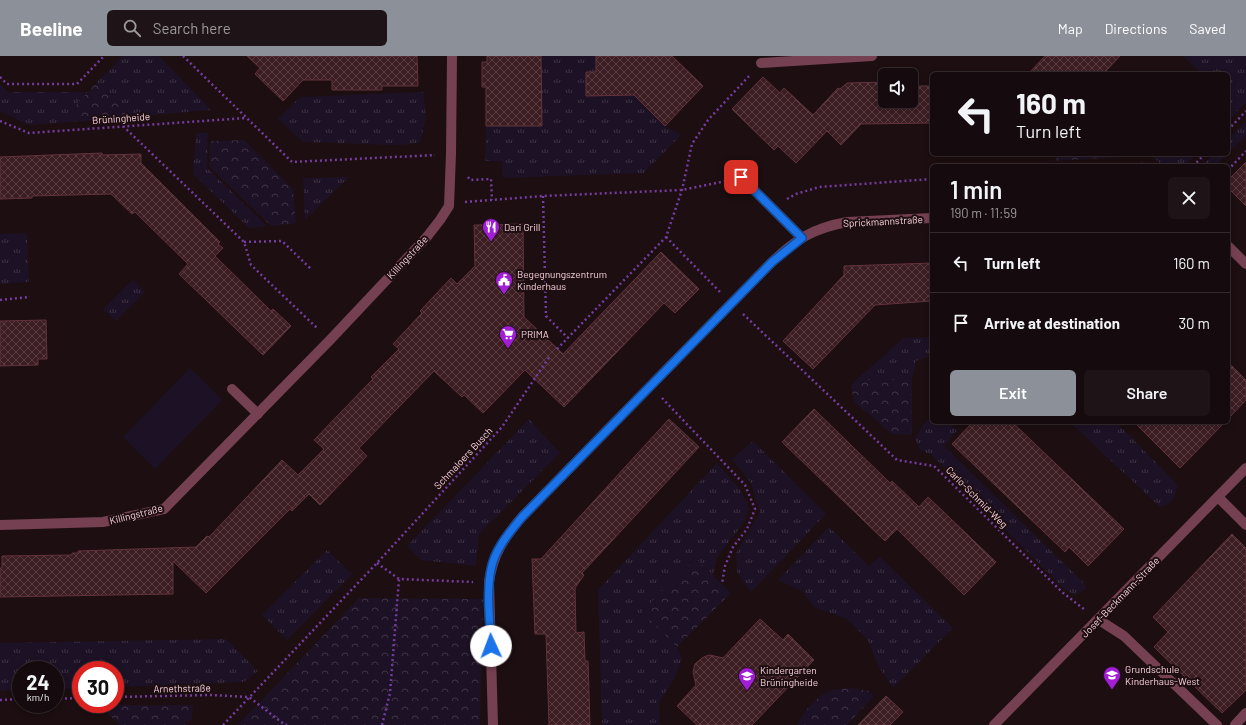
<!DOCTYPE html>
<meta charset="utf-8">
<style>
body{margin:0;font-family:Barlow,sans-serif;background:#1e1316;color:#f1f3f6;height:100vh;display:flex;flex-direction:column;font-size:15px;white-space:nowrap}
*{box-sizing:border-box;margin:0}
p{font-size:13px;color:#9d9a9d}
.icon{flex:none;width:22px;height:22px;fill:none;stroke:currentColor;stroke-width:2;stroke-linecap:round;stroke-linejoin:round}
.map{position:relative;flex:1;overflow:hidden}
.drawer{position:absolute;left:930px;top:108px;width:300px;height:260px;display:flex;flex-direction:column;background:#150a0d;border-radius:6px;box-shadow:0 2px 6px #0003,0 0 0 1px #342b2e}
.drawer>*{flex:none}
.top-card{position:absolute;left:930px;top:16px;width:300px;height:84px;border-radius:6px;box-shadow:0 2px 6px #0003,0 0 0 1px #342b2e;background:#150a0d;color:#f1f3f6;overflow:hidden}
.tools{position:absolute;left:878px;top:12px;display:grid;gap:8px}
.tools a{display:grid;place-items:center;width:40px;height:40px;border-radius:6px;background:#150a0d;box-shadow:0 2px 6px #0003,0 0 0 1px #342b2e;font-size:20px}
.speed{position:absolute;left:12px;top:605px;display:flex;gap:8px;font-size:20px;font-weight:700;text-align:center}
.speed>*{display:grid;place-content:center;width:52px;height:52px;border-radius:50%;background:#150a0d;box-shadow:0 2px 6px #0003,0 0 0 1px #342b2e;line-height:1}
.speed small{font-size:10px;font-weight:400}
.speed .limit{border:6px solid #d22;background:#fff;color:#111}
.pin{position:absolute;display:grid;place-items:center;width:34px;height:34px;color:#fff;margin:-17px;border-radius:8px;box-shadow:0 2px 6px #0006}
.me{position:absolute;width:44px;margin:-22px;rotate:358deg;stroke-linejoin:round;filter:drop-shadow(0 0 3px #0008)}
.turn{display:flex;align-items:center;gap:14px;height:84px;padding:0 20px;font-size:18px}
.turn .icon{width:52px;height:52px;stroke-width:2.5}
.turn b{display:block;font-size:28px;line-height:34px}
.round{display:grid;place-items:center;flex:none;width:42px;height:42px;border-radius:6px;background:#1e1316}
.overview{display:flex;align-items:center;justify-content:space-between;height:68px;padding:0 20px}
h1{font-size:24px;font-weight:600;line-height:30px}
.button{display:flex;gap:8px;margin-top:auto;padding:8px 20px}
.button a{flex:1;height:46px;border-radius:6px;background:#8c9099;color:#fff;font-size:16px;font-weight:600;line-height:46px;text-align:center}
.button a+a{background:#1e1316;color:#f1f3f6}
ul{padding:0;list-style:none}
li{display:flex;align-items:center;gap:12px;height:60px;padding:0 20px;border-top:1px solid #342b2e}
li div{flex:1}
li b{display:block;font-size:15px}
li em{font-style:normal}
header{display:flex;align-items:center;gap:24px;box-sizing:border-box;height:56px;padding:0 20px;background:#8c9099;color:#fff}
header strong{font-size:19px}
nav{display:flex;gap:22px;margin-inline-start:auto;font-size:14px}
.search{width:280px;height:36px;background:#1e1316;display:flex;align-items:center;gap:10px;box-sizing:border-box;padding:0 14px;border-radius:6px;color:#9d9a9d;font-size:15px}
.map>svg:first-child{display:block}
.grass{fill:url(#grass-tufts)}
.forest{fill:url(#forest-crowns)}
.pitch{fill:#1d1225}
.building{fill:url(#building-cross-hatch);stroke:#63323b}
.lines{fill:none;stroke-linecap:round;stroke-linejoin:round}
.path{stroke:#743da0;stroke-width:2.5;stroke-dasharray:2 3;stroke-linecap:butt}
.minor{stroke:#754052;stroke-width:10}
.route-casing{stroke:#114b97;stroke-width:10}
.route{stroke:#1a73e8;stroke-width:7}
.labels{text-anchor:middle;stroke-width:4;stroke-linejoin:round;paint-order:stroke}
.street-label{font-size:10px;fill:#f8d0db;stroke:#1c0e11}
.poi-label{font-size:10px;fill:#f8d0db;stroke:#1c0e11;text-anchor:start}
</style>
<header>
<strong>Beeline</strong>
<div class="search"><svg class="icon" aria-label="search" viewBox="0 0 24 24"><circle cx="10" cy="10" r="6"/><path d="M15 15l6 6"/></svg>Search here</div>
<nav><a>Map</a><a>Directions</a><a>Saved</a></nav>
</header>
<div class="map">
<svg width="1246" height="669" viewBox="0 0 1246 669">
<defs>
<pattern id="grass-tufts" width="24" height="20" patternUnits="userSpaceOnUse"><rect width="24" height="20" fill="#1d1225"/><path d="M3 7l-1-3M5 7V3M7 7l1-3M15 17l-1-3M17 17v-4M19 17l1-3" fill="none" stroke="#3f3344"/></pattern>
<pattern id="forest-crowns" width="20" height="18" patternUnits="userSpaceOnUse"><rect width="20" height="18" fill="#1d1225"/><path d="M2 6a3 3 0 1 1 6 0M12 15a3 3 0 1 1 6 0" fill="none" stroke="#3f3344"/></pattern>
<pattern id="building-cross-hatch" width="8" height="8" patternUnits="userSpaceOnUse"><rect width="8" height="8" fill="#3b1d22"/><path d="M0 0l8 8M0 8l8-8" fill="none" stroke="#583d42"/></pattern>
</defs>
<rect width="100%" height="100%" fill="#1c0e11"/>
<g class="grass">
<path d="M123 0H159L211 54 129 61 97 26Z"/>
<path d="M541 0H596V16H586L634 39 665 70 681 79 644 117 503 122 502 105H485L486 70H542Z"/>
<path d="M1183 0H1246V47L1228 65V18H1202Z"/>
<path d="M0 28 8 36H88L68 58 72 66 29 69 0 55Z"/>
<path d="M423 36 426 61 420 87 398 89 303 86 278 63 300 41Z"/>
<path d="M1246 65V79L1228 97V83Z"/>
<path d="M196 77H208L207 112 267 170 249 172 193 118Z"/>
<path d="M1150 98H1196L1184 110H1163Z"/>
<path d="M1214 98H1227L1215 110H1202Z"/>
<path d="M349 121 305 164 303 122Z"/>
<path d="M27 177 29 226 0 228V178Z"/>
<path d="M133 224 145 236 116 265 103 253Z"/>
<path d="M932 281V300L916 305 912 324H856L904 282Z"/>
<path d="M932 362V366H947L957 374 944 390 1083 526 1086 533 1075 539 1064 533 932 399 920 394 915 382 926 365Z"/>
<path d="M529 363 560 397 479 478 476 510 421 504 407 490Z"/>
<path d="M1070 366H1116L1178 429C1174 442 1174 447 1160 451Z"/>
<path d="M753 385 826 458 751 536 737 516 736 497 760 456 751 427 732 403Z"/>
<path d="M717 407 740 433 749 452 746 464 717 501 713 519 695 502 698 498 642 556 677 591 682 602 674 623 659 647 660 669H602L598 534Z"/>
<path d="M829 471 869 510 880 501 953 572 893 632 879 611 868 584 847 563 814 551 802 535 778 524Z"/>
<path d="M327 494 352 518 287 584 262 559Z"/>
<path d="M226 583 258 615 244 626 115 631V614H81V632L55 633V614H21V634L0 635V587Z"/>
</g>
<g class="forest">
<path d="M97 26 129 61 72 66 68 58Z"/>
<path d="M244 84 293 133 296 167 271 170 209 110 210 85Z"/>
<path d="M1061 98H1133L1135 100 1054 105Z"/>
<path d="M856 324H912V379L892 378 854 346 851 330Z"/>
<path d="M695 502 731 537 677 591 642 556Z"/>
<path d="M359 542 483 543 480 669H238Z"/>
<path d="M852 632 869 635 874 640 847 669H797C804 655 815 641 830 635 836 632 845 633 852 632Z"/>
<path d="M105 649H193L192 662 185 669H120L107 657Z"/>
</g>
<path class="pitch" d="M190 312 222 344 155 413 123 381Z"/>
<g class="building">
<path d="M247 0H417L418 30H382V34H332V24H303L283 45 255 18 260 12Z"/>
<path d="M487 0H541L542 70H486V31H482V6H487Z"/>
<path d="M596 0H672L703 30 665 70 634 39 586 40V16H596Z"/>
<path d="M1045 0H1120L1103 18H1028Z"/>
<path d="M763 21 780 37 784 32 813 59 838 32 840 33 847 27 885 26V45H911V30H932V67L861 68 841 89 827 75 796 107 778 90 774 94 732 53Z"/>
<path d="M102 97V99L141 98V107L220 186 218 188 223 192 215 200 271 255 273 253 291 270 263 299 179 218 188 208 135 156 132 158 111 138 32 140V142L0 143V101Z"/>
<path d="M1246 106V150L1228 132V124Z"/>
<path d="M523 168 524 261 563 298 661 196 699 233 675 257 664 247 564 351 525 314 483 357 464 339 462 341 434 315 359 392 367 400 320 449 309 438 292 455 290 453 206 537 173 505V538L0 541V512H2V500L72 499V497H78V495L196 491 207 480 209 481 282 404 298 419 324 393 314 384 373 323 371 321 399 293 393 288 422 257 420 255 451 222 457 228 475 210 474 169Z"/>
<path d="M932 207V245L875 249 813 313 783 285 844 219V210Z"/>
<path d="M46 264 47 303H38V309L0 310V265Z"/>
<path d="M1228 306 1246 324V344L1228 363Z"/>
<path d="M814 353 890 427 892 425 919 451 928 441 996 506 964 539 897 473 885 485 782 386Z"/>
<path d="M669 363 699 391 582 517 584 519 575 532 576 577 584 576 585 605H588L590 669H549L546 578H535L532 503H541Z"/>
<path d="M973 366H1012L1124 473 1088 510 1069 491 1065 496 952 388Z"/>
<path d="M1134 366H1225L1180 412Z"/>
<path d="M1232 478 1246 492V634L1222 657 1154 591 1168 576 1153 561Z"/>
<path d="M760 563 783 584 788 578 814 604 752 669H697L677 650 696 629 693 616 695 608 702 602 706 600 710 599 723 602Z"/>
<path d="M886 640 903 656 890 669H858Z"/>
</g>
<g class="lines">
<g class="path">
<path d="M183 0 292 106 435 99"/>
<path d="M0 21 7 28H77L104 0"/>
<path d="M0 65 29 77 246 62"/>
<path d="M123 70 244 186 251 209 318 273"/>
<path d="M1228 74 1246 55"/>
<path d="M1116 110 1142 108 1144 110"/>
<path d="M1193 110 1205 98"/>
<path d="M1228 114 1246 95"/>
<path d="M468 121 470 124 491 123 492 144"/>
<path d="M543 140 546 260 568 282"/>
<path d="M787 143 796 138 819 131 932 123"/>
<path d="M465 146 543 140 682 134 726 125"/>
<path d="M666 181 720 236"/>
<path d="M244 186 282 185 312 214"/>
<path d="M0 244 30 241"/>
<path d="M743 258 897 404 934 410 1062 536 1085 554"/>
<path d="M557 293 666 181 682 134 692 88 708 64 750 19"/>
<path d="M662 342 745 429 755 453 747 473 733 491 725 510 722 528"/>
<path d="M377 507 399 523 473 526"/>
<path d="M115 641 210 639 249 641 281 666 287 669"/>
<path d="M55 643 81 642"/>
<path d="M0 644 21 643"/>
<path d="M223 669 377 507 502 371 550 300"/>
<path d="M382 669 390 637 399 523"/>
</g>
<g class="minor">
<path d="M761 7 872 0"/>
<path d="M741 121 802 182"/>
<path d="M1228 190 1246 208"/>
<path d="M232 333 258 358"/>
<path d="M1218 441 1246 469"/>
<path d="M0 469 103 466 164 453 330 284 426 182 440 164 449 150 451 98 452 0"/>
<path d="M1099 564 1124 580 1217 669"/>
<path d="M493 669 489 526C493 498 504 482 522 461L772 206C796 183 814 172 847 166L932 162"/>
<path d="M994 669 1246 412"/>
<path d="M1235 669 1246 657"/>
</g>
</g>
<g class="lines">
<g class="route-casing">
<path id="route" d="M491 590C490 565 486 538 491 513 495 493 509 477 522 461L772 206 802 182 741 121"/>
</g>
<use href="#route" class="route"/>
</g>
<defs>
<g id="restaurant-pin" transform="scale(0.9)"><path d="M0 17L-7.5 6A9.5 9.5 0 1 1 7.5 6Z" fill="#a21ed6" stroke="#1c0e11"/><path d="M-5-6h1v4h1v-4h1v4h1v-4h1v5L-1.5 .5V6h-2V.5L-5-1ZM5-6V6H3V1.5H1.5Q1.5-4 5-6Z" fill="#fff"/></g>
<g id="civic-pin" transform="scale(0.9)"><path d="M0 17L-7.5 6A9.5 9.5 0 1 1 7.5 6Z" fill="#a21ed6" stroke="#1c0e11"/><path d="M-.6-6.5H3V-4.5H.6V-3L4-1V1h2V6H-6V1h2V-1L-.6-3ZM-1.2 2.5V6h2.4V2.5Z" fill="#fff"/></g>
<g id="supermarket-pin" transform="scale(0.9)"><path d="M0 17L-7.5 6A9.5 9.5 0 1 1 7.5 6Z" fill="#a21ed6" stroke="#1c0e11"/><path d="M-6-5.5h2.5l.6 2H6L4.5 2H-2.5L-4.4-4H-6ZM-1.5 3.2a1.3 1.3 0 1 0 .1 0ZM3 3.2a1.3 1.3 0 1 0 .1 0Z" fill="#fff"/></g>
<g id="school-pin" transform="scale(0.9)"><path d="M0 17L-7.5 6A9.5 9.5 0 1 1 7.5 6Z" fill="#a21ed6" stroke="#1c0e11"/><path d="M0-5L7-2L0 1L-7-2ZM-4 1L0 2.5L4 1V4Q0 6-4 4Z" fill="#fff"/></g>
</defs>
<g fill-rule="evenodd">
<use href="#restaurant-pin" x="491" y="171"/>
<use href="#civic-pin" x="504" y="224"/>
<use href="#supermarket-pin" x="508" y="278"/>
<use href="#school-pin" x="1112" y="619"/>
<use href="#school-pin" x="747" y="620"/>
</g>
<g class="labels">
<g class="street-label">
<text transform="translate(121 62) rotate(-4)" y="4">Brüningheide</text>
<text transform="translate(883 165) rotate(-3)" y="4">Sprickmannstraße</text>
<text transform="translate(407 201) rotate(-47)" y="4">Killingstraße</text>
<text transform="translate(463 402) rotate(-47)" y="4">Schmaloers Busch</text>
<text transform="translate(977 441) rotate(45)" y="4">Carlo-Schmid-Weg</text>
<text transform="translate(136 458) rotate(-14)" y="4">Killingstraße</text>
<text transform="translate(1120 541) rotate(-46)" y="4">Josef-Beckmann-Straße</text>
<text transform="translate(182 632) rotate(-1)" y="4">Arnethstraße</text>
</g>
<g class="poi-label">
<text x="504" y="175">Dari Grill</text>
<text x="517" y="222">Begegnungszentrum<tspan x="517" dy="12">Kinderhaus</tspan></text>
<text x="521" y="282">PRIMA</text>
<text x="1125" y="617">Grundschule<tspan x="1125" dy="12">Kinderhaus-West</tspan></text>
<text x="760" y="618">Kindergarten<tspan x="760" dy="12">Brüningheide</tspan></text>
</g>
</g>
</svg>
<div class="tools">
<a><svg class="icon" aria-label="sound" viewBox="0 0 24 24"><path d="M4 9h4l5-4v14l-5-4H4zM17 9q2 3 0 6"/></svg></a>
</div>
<div class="speed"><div>24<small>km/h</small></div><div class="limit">30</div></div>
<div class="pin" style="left:741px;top:121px;background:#d93025"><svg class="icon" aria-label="arrive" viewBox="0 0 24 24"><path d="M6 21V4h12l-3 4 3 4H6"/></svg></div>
<svg class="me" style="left:491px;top:590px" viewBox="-20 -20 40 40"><circle r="19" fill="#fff"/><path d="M0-13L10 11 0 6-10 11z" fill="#1a73e8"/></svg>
<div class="top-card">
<div class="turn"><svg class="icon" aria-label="left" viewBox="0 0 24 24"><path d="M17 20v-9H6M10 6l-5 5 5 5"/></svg><div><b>160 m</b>Turn left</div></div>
</div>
<section class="drawer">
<div class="overview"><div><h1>1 min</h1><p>190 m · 11:59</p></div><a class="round"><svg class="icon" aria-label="close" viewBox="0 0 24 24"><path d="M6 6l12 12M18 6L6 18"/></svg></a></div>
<ul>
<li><svg class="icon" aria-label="left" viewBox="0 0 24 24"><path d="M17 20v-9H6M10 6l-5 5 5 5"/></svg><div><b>Turn left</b></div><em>160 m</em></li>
<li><svg class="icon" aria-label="arrive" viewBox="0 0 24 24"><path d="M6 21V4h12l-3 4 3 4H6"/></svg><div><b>Arrive at destination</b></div><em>30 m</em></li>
</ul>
<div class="button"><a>Exit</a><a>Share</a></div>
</section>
</div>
